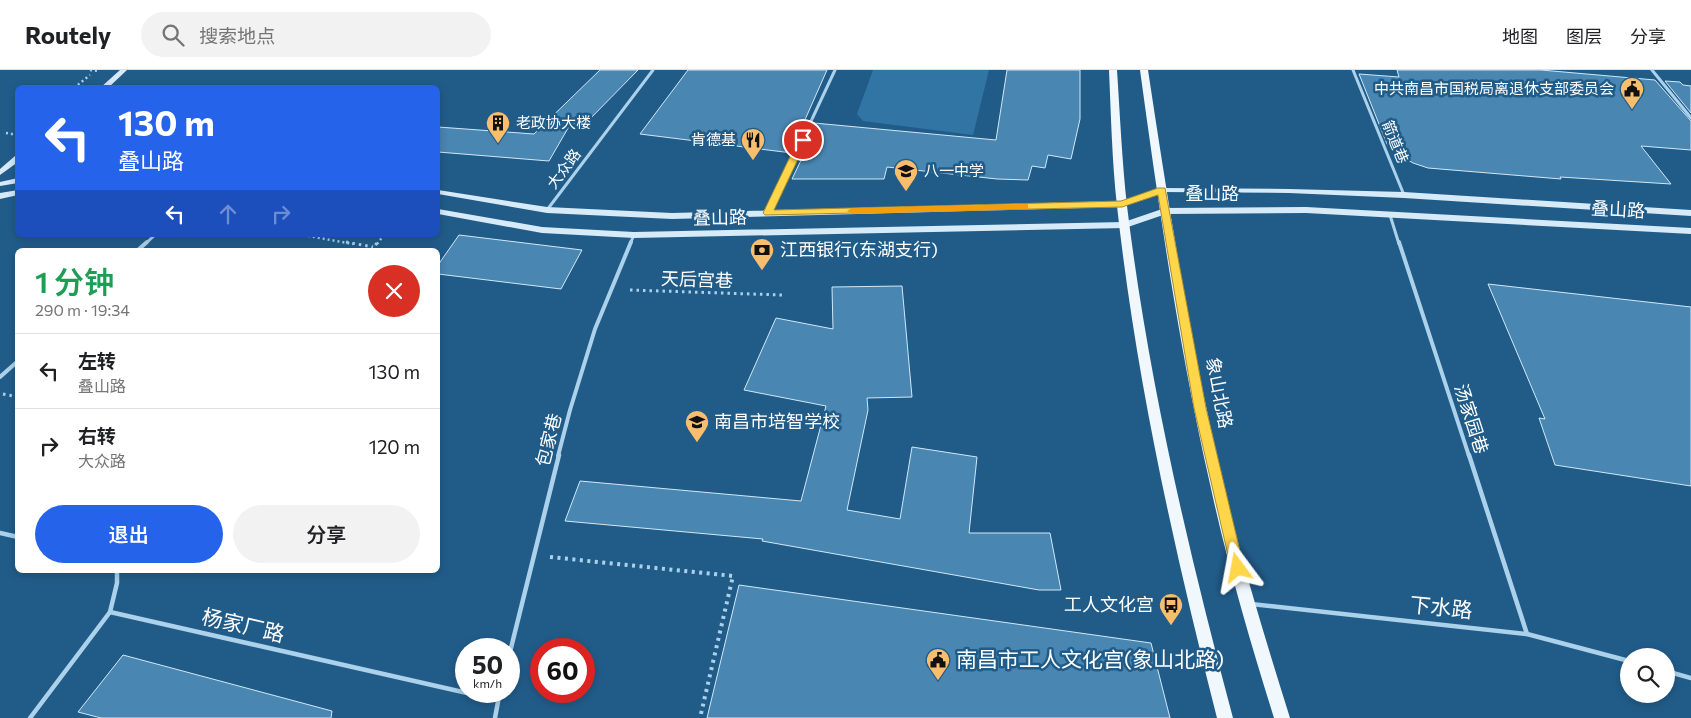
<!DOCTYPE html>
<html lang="zh">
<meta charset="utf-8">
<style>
body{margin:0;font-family:Commissioner,"Noto Sans SC",sans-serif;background:#f2f2f2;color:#202124;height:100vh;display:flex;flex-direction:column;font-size:19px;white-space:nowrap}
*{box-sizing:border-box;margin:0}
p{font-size:16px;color:#757577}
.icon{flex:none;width:28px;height:28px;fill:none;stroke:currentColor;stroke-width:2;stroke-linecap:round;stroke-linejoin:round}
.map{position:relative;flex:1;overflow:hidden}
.side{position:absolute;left:15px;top:178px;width:425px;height:325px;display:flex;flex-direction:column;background:#fff;border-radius:8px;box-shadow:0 2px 8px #0003}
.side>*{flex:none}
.top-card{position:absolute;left:15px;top:15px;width:425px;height:152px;border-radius:8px;box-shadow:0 2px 8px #0003;background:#2563eb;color:#fff;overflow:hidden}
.buttons{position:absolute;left:1620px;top:578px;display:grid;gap:10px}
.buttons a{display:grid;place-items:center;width:55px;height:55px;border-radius:50%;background:#fff;box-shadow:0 2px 8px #0003;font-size:25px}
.speed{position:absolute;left:455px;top:568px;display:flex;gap:10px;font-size:25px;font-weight:700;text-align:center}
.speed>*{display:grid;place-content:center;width:65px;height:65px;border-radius:50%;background:#fff;box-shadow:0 2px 8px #0003;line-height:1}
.speed small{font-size:12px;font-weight:400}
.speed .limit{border:8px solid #d22;background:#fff;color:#111}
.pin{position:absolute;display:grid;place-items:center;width:42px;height:42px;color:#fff;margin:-21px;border:2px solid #fff;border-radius:50%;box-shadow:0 1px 5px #0007}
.me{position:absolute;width:55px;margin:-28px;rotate:347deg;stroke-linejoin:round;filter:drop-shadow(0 0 4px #0008)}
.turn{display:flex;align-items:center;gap:18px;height:105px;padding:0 20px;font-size:22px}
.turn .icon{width:65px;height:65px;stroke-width:2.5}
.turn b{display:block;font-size:35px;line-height:42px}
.lanes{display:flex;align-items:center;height:48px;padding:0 20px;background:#0003;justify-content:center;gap:25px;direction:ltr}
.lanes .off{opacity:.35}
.round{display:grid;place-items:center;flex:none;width:52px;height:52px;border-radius:26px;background:#f2f2f2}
.headline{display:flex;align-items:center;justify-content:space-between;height:85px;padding:0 20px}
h1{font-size:30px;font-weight:600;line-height:38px;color:#1e9e55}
.primary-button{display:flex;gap:10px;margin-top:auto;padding:10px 20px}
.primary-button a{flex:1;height:58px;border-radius:30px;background:#2563eb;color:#fff;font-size:20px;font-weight:600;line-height:58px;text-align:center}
.primary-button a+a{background:#f2f2f2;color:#202124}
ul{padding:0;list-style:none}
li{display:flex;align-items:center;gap:15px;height:75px;padding:0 20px;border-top:1px solid #e0e0e0}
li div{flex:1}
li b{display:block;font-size:19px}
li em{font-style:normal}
header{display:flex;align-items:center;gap:30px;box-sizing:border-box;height:70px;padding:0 25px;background:#fff;border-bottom:1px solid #e0e0e0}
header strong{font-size:24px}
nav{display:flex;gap:28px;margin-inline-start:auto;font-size:18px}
.search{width:350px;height:45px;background:#f2f2f2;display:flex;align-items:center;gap:12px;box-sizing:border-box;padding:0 18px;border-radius:28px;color:#757577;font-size:19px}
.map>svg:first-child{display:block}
.green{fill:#3175a4}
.building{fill:#4986b1;stroke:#d1e8f8}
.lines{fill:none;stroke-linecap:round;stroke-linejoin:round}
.path-far2{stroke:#acd1eb;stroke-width:2.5;stroke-dasharray:2 3;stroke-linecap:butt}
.path-far1{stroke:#acd1eb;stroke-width:3;stroke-dasharray:2.5 4;stroke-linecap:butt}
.path{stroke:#acd1eb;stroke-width:4;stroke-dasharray:3 4.5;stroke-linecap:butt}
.lane-far2{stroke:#acd1eb;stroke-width:3}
.lane-far1{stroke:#acd1eb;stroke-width:4}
.lane{stroke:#acd1eb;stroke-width:4.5}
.secondary{fill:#d7eaf8;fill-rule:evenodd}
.primary{fill:#f0f8fe;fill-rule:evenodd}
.route{fill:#ffd54a;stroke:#a68a30}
.slow{fill:#f59e0b}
.labels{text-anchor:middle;stroke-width:5;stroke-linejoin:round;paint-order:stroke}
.far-poi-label{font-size:15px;fill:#fff;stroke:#215c89;text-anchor:end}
.far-street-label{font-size:15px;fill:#fff;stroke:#215c89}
.street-label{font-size:18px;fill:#fff;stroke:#215c89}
.poi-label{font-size:18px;fill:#fff;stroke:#215c89;text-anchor:start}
.near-street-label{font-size:21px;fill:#fff;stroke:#215c89}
.near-poi-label{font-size:21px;fill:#fff;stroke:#215c89;text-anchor:start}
</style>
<header>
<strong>Routely</strong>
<div class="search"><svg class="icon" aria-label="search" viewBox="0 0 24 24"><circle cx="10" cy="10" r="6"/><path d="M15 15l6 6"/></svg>搜索地点</div>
<nav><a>地图</a><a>图层</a><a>分享</a></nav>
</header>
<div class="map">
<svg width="1691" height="648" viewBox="0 0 1691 648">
<rect width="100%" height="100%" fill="#215c89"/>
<path class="green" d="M873 0H989L973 65 863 51 857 44Z"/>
<g class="building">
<path d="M600 0H638L584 55 571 53 549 91 438 82V57L534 64Z"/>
<path d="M688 0H827L804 52H807L792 83 640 64Z"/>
<path d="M1007 0H1080V49L1071 89 1048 85 1045 98 1032 96 1028 110 997 109 887 97 884 109H792L804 84H800L814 53 996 70Z"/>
<path d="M1397 0H1541L1655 10 1691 51V80L1641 76 1671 114 1560 107 1561 109 1428 98 1413 93 1391 80 1387 74 1359 4 1399 7Z"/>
<path d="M1665 11 1680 12 1683 15 1691 16V43Z"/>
<path d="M459 165 582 180 561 219 438 204V195Z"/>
<path d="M1488 214 1691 237V416L1555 395 1539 348 1545 349Z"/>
<path d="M902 216 912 327 867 328 868 340 847 440 900 449 912 377 977 387 969 463H1050L1061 520H1039L762 471 763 469 565 451 580 411 801 431 826 336 744 320 776 248 833 259 832 217Z"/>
<path d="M739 515 1151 573 1170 648H707Z"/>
<path d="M123 585 332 641 331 648H101L78 642Z"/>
</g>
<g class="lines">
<g class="path-far2">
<path d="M90 0 98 1"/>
<path d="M74 18 90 5"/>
<path d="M6 63 18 65"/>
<path d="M303 165 353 174"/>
<path d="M377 174 384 165"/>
</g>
<g class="path-far1">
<path d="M346 172 373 177"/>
<path d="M371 180 378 172"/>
<path d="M630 220 782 225"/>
<path d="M3 324 18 327"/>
</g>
<path class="path" d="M550 487 733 506 700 648"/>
<g class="lane-far2">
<path d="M1353 0 1404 125"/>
<path d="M1652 0 1691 48"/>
<path d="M547 140 653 0"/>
<path d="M768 143 835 0"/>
<path d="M1390 145 1399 174"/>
<path d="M145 174 155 165"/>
<path d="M630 174 634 165"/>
</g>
<g class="lane-far1">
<path d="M1399 172 1469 386"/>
<path d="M138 180 147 172"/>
<path d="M0 307 18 291"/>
<path d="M558 386 570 340 595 259 631 172"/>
</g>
<g class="lane">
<path d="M1469 385 1527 564"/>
<path d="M0 463 18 467"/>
<path d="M1251 534 1527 564 1629 591"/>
<path d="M110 542 498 630"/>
<path d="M509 586 559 385"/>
<path d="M1666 601 1691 608"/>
<path d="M30 648 110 542 117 513V500"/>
<path d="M495 648 500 621"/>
</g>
<g class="secondary">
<path d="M120 0H127L108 18H100Z"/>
<path d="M15 86H18V92L0 105V99Z"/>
<path d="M18 108V113L0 116V112Z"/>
<path d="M1161 118 1289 119 1404 122 1691 140V146L1404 128 1289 123 1162 122 1122 137 672 149 547 143 438 124V120L547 137 672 143 1121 131Z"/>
<path d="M18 120V125L0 129V123Z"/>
<path d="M1306 137 1691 158V164L1306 143 1166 144 1125 158 634 168 542 163 438 144V139L542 157 634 162 1124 152 1165 138Z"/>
</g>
<g class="primary">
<path d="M1109 0H1117C1120 45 1122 91 1127 136 1148 309 1188 480 1233 648H1217C1174 479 1136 309 1117 136 1112 91 1111 45 1109 0Z"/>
<path d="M1140 0H1148C1169 139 1191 279 1224 416 1242 494 1266 571 1290 648H1274C1250 571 1227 493 1210 414 1179 278 1159 139 1140 0Z"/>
</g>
</g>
<path class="route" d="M803 67 807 70 774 140 1121 131 1158 118H1165L1206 338 1244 498 1243 502 1238 504 1233 502 1231 498 1194 338 1158 125 1122 137 765 145 763 143 798 70Z"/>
<path class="slow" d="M1025 134H1028V139L852 144 847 141 852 138Z"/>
<defs>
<g id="civic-pin" transform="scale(1.25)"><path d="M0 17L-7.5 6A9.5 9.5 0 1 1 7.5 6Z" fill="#f8bd6d" stroke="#215c89"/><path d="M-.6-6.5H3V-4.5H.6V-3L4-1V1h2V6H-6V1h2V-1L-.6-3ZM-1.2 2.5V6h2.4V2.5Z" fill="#111"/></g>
<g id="building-pin" transform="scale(1.25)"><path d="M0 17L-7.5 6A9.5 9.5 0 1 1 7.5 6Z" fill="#f8bd6d" stroke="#215c89"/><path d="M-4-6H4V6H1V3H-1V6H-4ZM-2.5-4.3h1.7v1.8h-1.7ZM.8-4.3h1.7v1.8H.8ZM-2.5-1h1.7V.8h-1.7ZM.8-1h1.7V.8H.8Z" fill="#111"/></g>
<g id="restaurant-pin" transform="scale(1.25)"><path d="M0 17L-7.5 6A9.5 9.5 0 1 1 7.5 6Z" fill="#f8bd6d" stroke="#215c89"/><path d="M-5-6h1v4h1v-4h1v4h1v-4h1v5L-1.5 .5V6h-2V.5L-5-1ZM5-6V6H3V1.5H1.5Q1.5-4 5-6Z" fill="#111"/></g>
<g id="school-pin" transform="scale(1.25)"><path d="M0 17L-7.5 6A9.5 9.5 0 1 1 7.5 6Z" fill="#f8bd6d" stroke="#215c89"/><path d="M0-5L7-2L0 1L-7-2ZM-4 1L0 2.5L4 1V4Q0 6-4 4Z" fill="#111"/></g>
<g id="bank-pin" transform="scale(1.25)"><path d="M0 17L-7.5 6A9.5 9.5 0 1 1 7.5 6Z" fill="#f8bd6d" stroke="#215c89"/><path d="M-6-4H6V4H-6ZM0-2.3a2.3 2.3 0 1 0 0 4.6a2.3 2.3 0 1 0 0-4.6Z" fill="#111"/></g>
<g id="bus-pin" transform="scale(1.25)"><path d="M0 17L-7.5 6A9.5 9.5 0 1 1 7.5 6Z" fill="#f8bd6d" stroke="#215c89"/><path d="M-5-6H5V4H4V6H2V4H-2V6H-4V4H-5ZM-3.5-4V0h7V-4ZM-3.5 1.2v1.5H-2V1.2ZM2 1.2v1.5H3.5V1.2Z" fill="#111"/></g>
</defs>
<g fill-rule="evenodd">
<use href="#civic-pin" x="1632" y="19"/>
<use href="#building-pin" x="498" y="53"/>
<use href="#restaurant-pin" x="753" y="70"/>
<use href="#school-pin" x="906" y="101"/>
<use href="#bank-pin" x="762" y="180"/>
<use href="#school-pin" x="697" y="352"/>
<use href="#bus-pin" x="1171" y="535"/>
<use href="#civic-pin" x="938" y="590"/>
</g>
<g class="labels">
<g class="far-poi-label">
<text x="1614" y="24">中共南昌市国税局离退休支部委员会</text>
<text x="516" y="58" text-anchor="start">老政协大楼</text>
<text x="736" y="75">肯德基</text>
<text x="924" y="106" text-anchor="start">八一中学</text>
</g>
<g class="far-street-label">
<text transform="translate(1395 72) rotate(68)" y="5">箭道巷</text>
<text transform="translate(564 99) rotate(-53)" y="5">大众路</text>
</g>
<g class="street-label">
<text x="1212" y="130">叠山路</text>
<text transform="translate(1618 140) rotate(3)" y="6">叠山路</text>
<text transform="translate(720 148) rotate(-1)" y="6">叠山路</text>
<text transform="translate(697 210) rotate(2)" y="6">天后宫巷</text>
<text transform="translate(1219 323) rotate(79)" y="6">象山北路</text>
<text transform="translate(1471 349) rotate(72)" y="6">汤家园巷</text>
<text transform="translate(549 370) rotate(-76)" y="6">包家巷</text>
</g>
<g class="poi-label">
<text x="780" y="186">江西银行(东湖支行)</text>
<text x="714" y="358">南昌市培智学校</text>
<text x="1154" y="541" text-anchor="end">工人文化宫</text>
</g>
<g class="near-street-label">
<text transform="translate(1441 538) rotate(6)" y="7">下水路</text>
<text transform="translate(243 556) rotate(13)" y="7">杨家厂路</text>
</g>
<g class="near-poi-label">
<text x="956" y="597">南昌市工人文化宫(象山北路)</text>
</g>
</g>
</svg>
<div class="buttons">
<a><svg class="icon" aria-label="search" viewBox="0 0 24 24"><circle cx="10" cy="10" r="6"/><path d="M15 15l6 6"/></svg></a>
</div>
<div class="speed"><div>50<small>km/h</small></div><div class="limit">60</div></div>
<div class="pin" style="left:803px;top:70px;background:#d93025"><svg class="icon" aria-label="arrive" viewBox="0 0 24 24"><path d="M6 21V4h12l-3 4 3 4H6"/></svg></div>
<svg class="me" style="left:1238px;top:498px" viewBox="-20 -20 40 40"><path d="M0-17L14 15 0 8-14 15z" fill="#ffd54a" stroke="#fff" stroke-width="4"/></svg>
<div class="top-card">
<div class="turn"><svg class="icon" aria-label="left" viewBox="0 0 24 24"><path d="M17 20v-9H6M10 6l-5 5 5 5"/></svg><div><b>130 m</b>叠山路</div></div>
<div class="lanes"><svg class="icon" aria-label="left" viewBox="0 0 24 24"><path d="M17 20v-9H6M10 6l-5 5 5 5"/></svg><svg class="icon off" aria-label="ahead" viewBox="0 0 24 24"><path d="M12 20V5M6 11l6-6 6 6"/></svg><svg class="icon off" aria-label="right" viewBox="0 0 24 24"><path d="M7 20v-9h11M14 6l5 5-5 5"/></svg></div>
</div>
<section class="side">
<div class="headline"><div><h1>1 分钟</h1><p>290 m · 19:34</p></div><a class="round" style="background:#d93025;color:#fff"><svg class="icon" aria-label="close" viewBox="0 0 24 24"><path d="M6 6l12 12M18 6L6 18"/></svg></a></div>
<ul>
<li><svg class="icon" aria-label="left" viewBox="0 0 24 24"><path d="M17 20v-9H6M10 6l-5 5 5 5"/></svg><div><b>左转</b><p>叠山路</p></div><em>130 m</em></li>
<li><svg class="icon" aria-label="right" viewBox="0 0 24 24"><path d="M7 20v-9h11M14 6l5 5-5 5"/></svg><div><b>右转</b><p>大众路</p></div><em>120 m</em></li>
</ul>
<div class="primary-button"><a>退出</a><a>分享</a></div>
</section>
</div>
